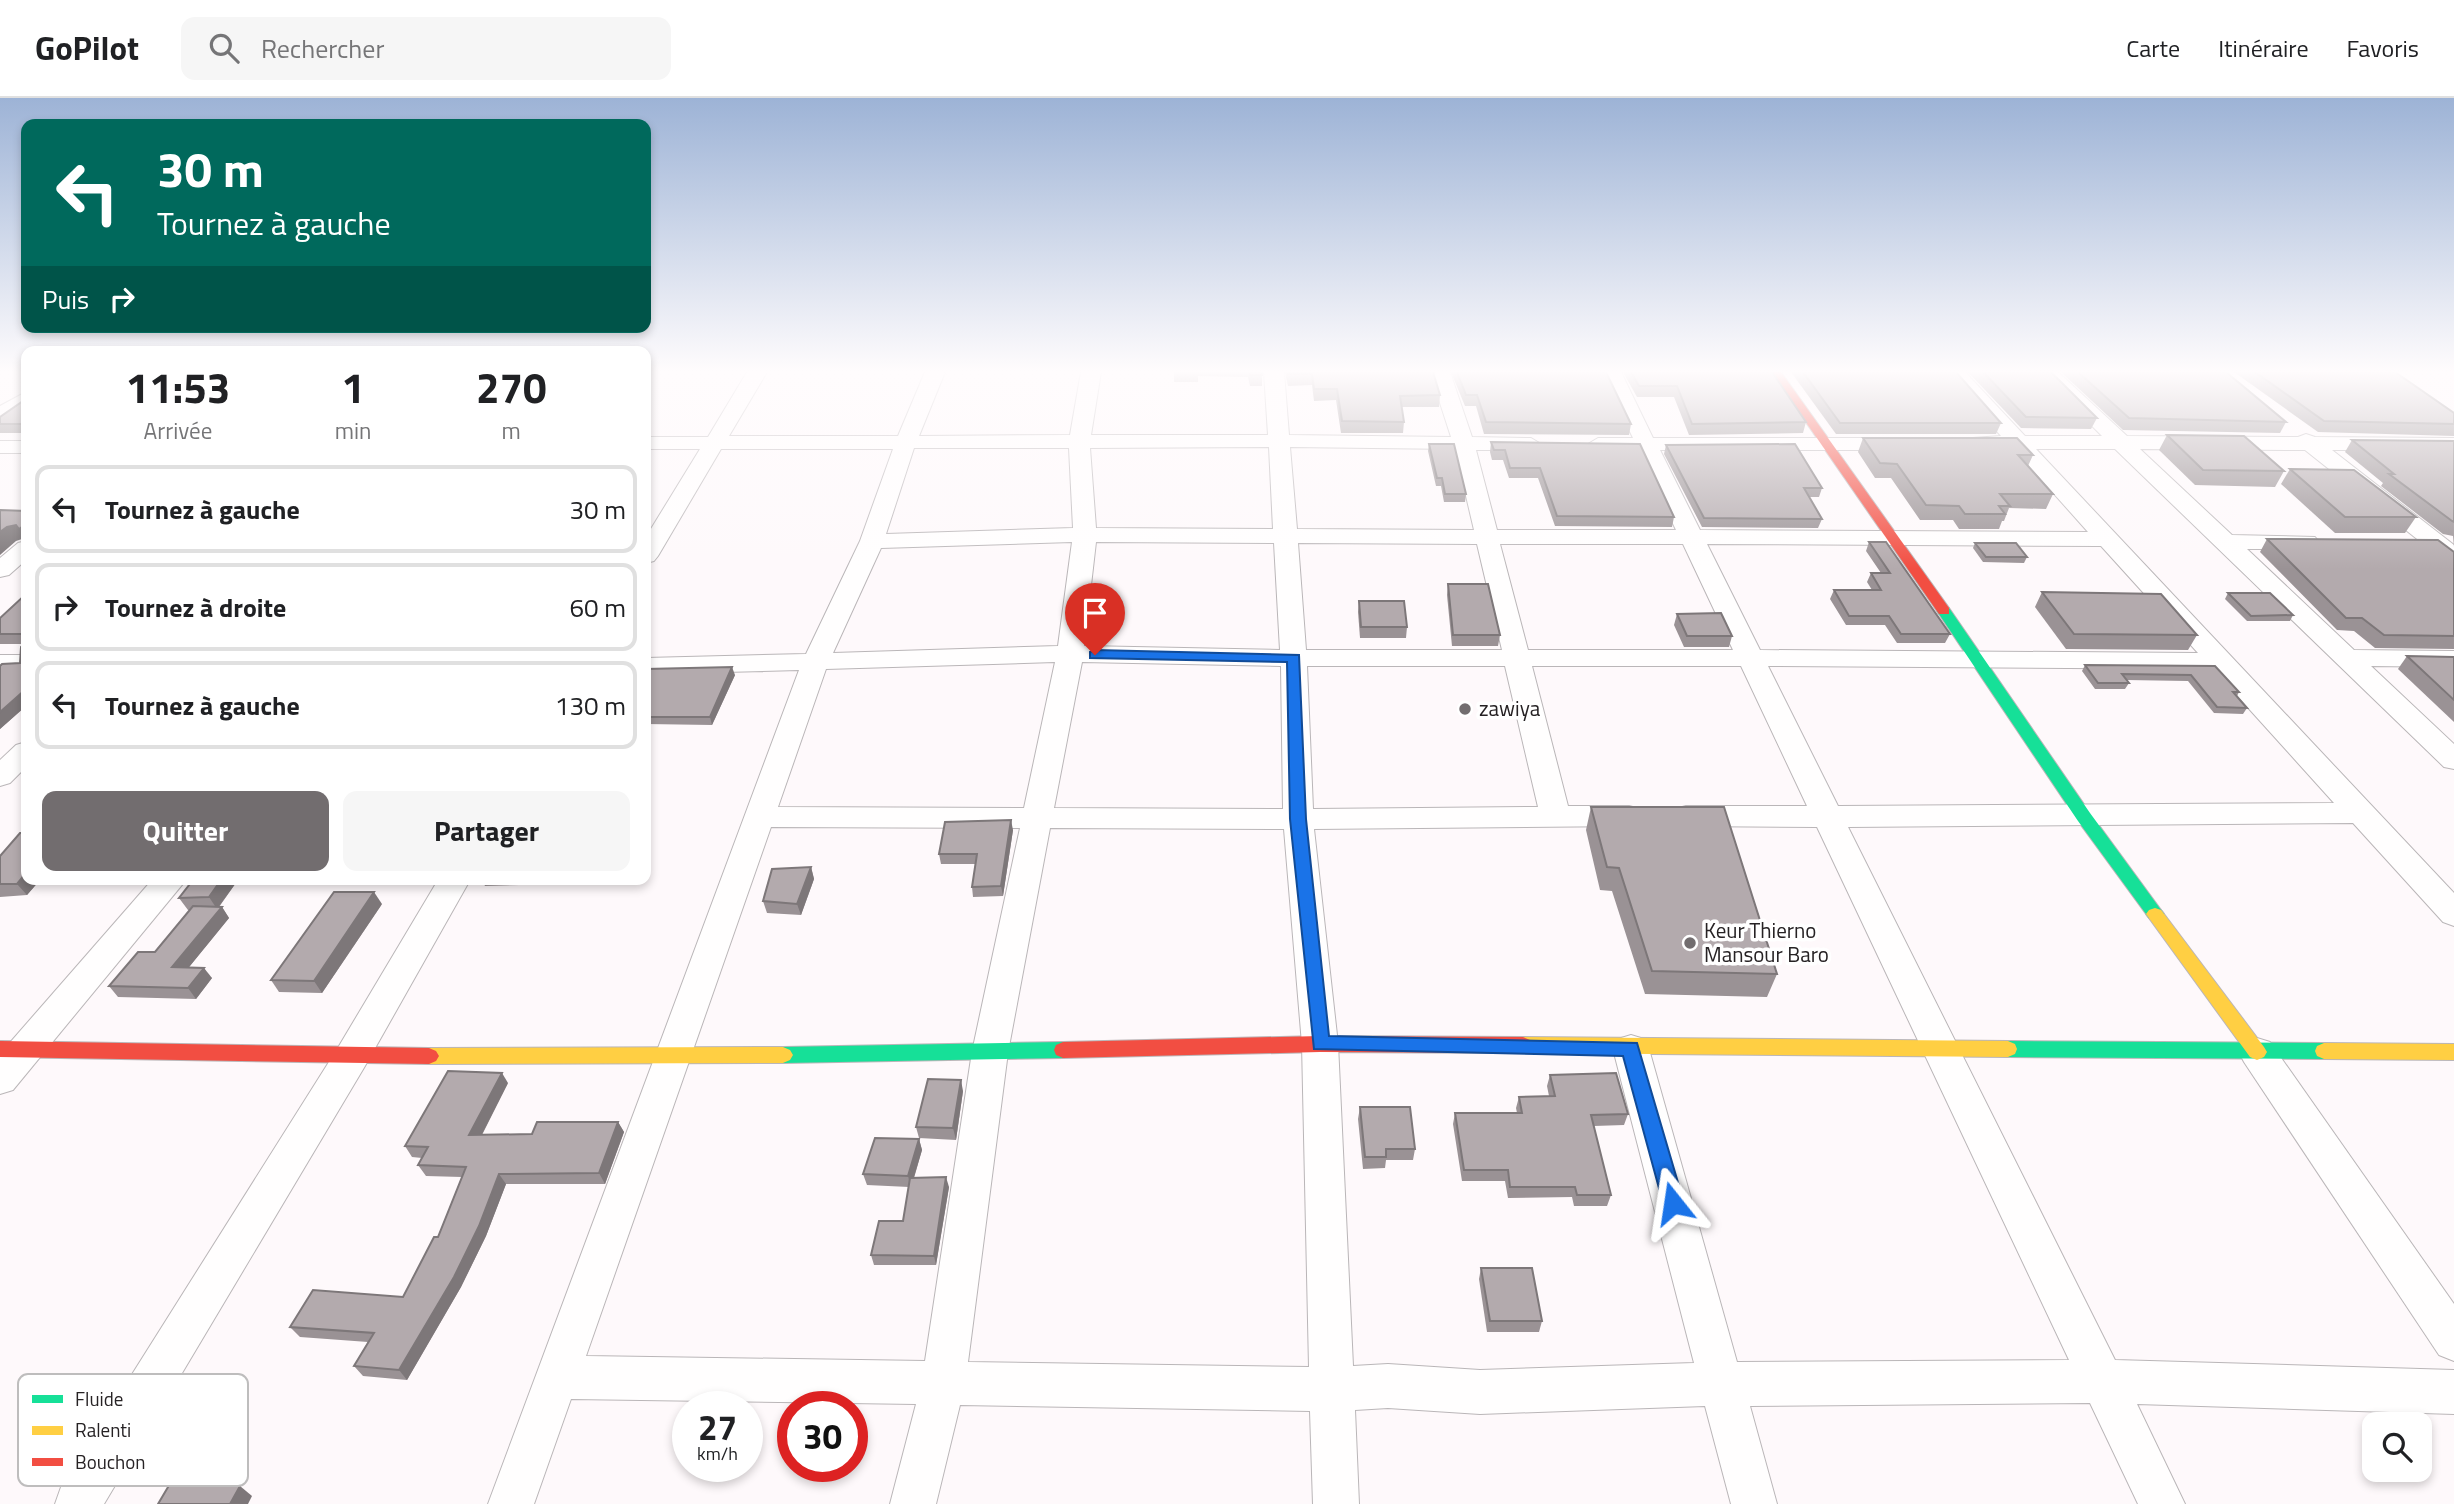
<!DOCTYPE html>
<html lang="fr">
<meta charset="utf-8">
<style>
body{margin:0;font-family:"Titillium Web",sans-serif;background:#f6f6f6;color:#202124;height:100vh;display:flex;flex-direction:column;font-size:26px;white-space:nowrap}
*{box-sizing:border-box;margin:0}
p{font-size:23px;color:#757577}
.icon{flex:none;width:38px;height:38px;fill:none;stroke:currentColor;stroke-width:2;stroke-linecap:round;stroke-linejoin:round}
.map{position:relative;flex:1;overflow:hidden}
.drawer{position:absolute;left:21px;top:248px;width:630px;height:539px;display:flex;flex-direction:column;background:#fff;border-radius:14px;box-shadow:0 4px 10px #0003}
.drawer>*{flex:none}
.banner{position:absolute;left:21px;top:21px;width:630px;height:214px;border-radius:14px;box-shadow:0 4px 10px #0003;background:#00695c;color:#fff;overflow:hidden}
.controls{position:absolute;left:2362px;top:1314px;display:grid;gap:14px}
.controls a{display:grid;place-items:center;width:70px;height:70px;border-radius:14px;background:#fff;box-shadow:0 4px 10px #0003;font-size:35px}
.speed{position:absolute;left:672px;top:1293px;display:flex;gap:14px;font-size:35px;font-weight:700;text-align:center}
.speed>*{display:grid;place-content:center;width:91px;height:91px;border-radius:50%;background:#fff;box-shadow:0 4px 10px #0003;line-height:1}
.speed small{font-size:18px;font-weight:400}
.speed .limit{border:10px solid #d22;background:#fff;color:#111}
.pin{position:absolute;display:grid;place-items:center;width:60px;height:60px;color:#fff;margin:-72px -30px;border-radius:50% 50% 50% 0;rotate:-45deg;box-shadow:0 0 7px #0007}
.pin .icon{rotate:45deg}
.me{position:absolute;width:77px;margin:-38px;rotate:345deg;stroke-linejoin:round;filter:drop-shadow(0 0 5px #0008)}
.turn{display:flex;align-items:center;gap:24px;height:147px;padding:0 21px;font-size:32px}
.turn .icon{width:91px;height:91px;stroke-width:2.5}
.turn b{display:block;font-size:49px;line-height:60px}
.then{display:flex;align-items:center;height:66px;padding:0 21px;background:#0003;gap:14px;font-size:26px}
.eta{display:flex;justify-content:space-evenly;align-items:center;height:119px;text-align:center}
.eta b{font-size:42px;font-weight:700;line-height:49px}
.button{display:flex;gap:14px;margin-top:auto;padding:14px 21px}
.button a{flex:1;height:80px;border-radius:14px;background:#726d6f;color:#fff;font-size:28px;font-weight:700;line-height:80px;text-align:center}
.button a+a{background:#f6f6f6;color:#202124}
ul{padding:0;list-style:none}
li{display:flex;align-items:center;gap:21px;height:88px;margin:0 14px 10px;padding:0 7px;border:4px solid #e0e0e0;border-radius:14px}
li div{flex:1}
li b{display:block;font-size:26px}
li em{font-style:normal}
header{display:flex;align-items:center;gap:42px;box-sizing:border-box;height:98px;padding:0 35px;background:#fff;border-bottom:2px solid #e0e0e0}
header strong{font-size:33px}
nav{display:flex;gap:38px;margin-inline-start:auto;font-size:24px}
.search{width:490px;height:63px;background:#f6f6f6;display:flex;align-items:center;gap:18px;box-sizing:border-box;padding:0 24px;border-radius:14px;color:#757577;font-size:26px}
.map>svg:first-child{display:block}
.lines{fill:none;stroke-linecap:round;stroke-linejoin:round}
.street-casing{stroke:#bab6b8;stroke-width:2}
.fast-casing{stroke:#bab6b8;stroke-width:2}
.slow-casing{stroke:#bab6b8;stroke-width:2}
.jam-casing{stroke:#bab6b8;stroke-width:2}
.street{fill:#fffefe;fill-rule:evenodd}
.fast{fill:#16e098;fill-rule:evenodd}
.slow{fill:#ffcf43;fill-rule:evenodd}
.jam{fill:#f24e42;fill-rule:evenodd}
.wall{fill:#9a9295}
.shaded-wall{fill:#7d7779}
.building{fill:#b3aaad;stroke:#7d7779;stroke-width:2}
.route{fill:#1a73e8;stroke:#114b97;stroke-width:2}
.poi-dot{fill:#726d6f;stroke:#fff;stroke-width:2.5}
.labels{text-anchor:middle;stroke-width:7;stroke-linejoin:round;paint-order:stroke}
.poi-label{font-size:21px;fill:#262224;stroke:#fff;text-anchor:start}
.key{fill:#fff;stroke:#bebdbd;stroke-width:2}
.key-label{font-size:19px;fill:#262224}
</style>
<header>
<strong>GoPilot</strong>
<div class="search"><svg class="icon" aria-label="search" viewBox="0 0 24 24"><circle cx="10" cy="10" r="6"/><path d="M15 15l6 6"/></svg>Rechercher</div>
<nav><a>Carte</a><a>Itinéraire</a><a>Favoris</a></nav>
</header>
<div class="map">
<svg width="2454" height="1406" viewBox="0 0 2454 1406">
<rect width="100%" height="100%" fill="#fef9fb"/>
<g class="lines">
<g class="street-casing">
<g id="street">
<path d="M747 274H767L729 338H898L925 274H945L919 338 1070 337 1081 274H1101L1091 337H1268L1264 274H1284L1289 337 1451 339 1430 274H1450L1472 339 1531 340 1541 346 1531 352H1476L1497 432H1676L1638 352H1598L1588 346 1598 340H1633L1601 274H1621L1653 340H1902L1912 346 1902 352H1660L1700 432 2088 434 2013 350 1973 348 1970 344 1973 340 2001 338 1945 274H1965L2025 338H2102L2038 274H2058L2127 338 2298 339 2306 336 2315 339 2454 340V352H2332L2454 447V466L2446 464 2305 352 2140 351 2232 437 2315 439 2319 444 2315 449 2307 451H2247L2354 552 2454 553V569L2371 568 2454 646V671L2444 669 2115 351H2036L2454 795V828L2443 824 2353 725 1848 729 2115 1262 2454 1272V1316L2137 1306 2185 1406H2138L2090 1305 1750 1308 1777 1406H1731L1705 1308 1480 1316 1388 1310 1355 1312 1359 1406H1313L1310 1313 960 1307 936 1406H890L916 1306 571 1301 534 1406H488L799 572 646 576V560L806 556 860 443 893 351H721L658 458 654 463 646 465V439L700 351H646V339H708ZM1269 349 1273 431 1096 430 1090 350ZM1290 349 1455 351 1474 432 1297 431ZM914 350H1069L1073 430 886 436ZM1072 444 1058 548 833 555 881 450ZM1096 444 1274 445 1280 552 1084 548ZM1298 445 1477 446 1502 552H1306ZM1500 446H1683L1733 552H1528ZM1707 446 2101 448 2198 555 1760 552ZM1055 564 1024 710 778 709 826 571ZM1082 564 1281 568 1283 711 1054 710ZM1307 568H1505L1538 709 1313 711ZM1532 568H1741L1807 708H1686L1675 711 1671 718 1675 725 1686 728 1817 729 2069 1262 1737 1264 1649 951 1644 941 1631 937 1618 941 1613 951 1694 1265 1480 1272 1388 1266 1353 1268 1338 946 1314 731 1629 728 1640 725 1644 718 1640 711 1629 708H1568ZM1768 568 2213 571 2334 705 1838 708ZM771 729 1020 730 972 954 925 1263 586 1258ZM1050 730 1284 731 1302 946 1309 1269 968 1264 1008 954Z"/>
<path d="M26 294V309L0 323V308Z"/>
<rect x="0" y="343" width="26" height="12"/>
<path d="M26 443V462L9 477 0 479V460L18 445Z"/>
<rect x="0" y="557" width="26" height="16"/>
<path d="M26 644V669L10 685 0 688V662L16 647Z"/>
<path d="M152 782H186L13 992 0 996V956Z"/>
<path d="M438 782H470L365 968 104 1406H55L61 1389 339 948Z"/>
<path d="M2257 940 2270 944 2454 1206V1263L2439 1257 2244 964 2239 954 2244 944Z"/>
</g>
</g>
<g class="fast-casing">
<g id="fast">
<path d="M1944 509 1949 510 2090 715 2161 812 2164 816 2161 820H2149L2078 723 1937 513Z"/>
<path d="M2008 943 2324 945 2331 948 2333 953 2331 958 2324 961 2008 959 2001 956 1999 951 2001 946Z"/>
<path d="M1063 944 1070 947 1072 952 1070 957 1063 960 783 965 776 962 773 957 776 952 783 949Z"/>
</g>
</g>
<g class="slow-casing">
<g id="slow">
<path d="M2155 810 2161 812 2264 949 2267 954 2264 959 2257 962 2250 959 2149 820 2146 816 2149 812Z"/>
<path d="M1523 939 2008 943 2015 946 2017 951 2015 956 2008 959 1523 955 1516 952 1514 947 1516 942Z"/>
<path d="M2324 945 2454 946V962L2324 961 2317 958 2315 953 2317 948Z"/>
<path d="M783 949 790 952 793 957 790 962 783 965 429 966 422 963 419 958 422 953 429 950Z"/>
</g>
</g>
<g class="jam-casing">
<g id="jam">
<path d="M1771 274H1781L1949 510V516H1939Z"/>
<path d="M1320 938 1523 939 1530 942 1532 947 1530 952 1523 955 1320 954 1063 960 1056 957 1054 952 1056 947 1063 944Z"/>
<path d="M0 943 429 950 436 953 439 958 436 963 429 966 0 959Z"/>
</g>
</g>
<use href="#street" class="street"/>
<use href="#fast" class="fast"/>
<use href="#slow" class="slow"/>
<use href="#jam" class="jam"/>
</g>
<g class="wall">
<path d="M1174 274H1262V288H1250L1248 279 1198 278V284H1174Z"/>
<path d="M1285 274H1433L1440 297 1439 309H1402L1404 324 1403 335H1341L1336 302 1314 303 1312 287 1288 288Z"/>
<path d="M1451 274H1606L1631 326 1629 337 1484 336 1476 308H1465Z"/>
<path d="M1623 274H1772L1806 324 1803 335 1689 337 1674 299H1637Z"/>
<path d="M1791 274H1956L2001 325 1996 336H1836Z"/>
<path d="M1968 274H2051L2097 320 2091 331 2021 330Z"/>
<path d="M2061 274H2225L2286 324 2280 335 2123 332Z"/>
<path d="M2234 274H2395L2454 315V338L2318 334Z"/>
<path d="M26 301V335H0V319Z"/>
<path d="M2167 337 2284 373 2275 389 2195 387 2159 352Z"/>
<path d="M1863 340 2033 357 2028 368 2053 396 2046 411 2009 410 2004 423H2002L1999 431H1959L1953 422H1920L1891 380H1875L1858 354Z"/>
<path d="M2352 342 2454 343V449L2453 438 2443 436 2381 388 2383 385 2345 354Z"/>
<path d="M1491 344 1674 419 1672 429 1555 428 1538 380H1509L1503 362H1492L1490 354Z"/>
<path d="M1429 346 1466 396 1465 404H1444L1441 388H1436L1428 353Z"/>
<path d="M1666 347 1822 390 1819 399H1809L1822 421 1818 430 1702 429 1664 356Z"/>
<path d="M2290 371 2416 419 2405 435H2335L2281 386Z"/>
<path d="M2267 441 2454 454V551L2375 550 2354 533 2337 532 2260 454Z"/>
<path d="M1869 444 1950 536 1945 545H1897L1885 527H1846L1830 501 1834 492H1872L1867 484 1871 475H1881L1866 453Z"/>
<path d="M1975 445 2027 459 2024 465 1983 464 1973 450Z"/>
<path d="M1448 486 1500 537 1498 548H1452L1447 497Z"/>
<path d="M2042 494 2197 537 2188 552 2066 551 2035 509Z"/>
<path d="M2228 495 2293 517 2290 523H2247L2225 501Z"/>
<path d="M26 496V608L0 631V568L20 565 25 546H0V520Z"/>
<path d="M1359 503 1407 529 1406 540H1360L1358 514Z"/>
<path d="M1677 516 1732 538 1729 549H1684L1674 527Z"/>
<path d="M2407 558 2454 559V624L2398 571Z"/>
<path d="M2085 567 2215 568 2239 594 2237 598 2247 610 2243 616 2214 615 2188 583 2126 582 2129 585 2125 591H2095L2082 573Z"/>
<path d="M646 571 735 577 712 627 646 626Z"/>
<path d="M1591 709 1777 876 1767 899 1645 896 1612 793 1600 792 1586 732Z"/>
<path d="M1013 732 1003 798 973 799 972 789 976 766H941L939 756Z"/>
<path d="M0 758 26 782H40L27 797 0 799Z"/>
<path d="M811 769 814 781 801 817 767 815 763 803Z"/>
<path d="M193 782H238L219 809H222L229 820 189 869 212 880 196 901 118 899 109 888 155 854 190 812H188L179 800Z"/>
<path d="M482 782H521L519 787 485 788Z"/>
<path d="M382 806 322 895 279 894 271 882Z"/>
<path d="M1550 977 1628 1016 1624 1027 1594 1028 1611 1097 1607 1108H1574L1572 1099 1508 1100 1505 1083H1462L1453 1026 1455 1015H1517L1516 1010 1519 999 1549 998 1547 988Z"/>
<path d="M508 985 482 1037 532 1036 618 1024 624 1034 605 1086H506L486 1138 461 1189 407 1282 363 1278 354 1268 368 1244 300 1239 290 1229 403 1199 438 1139 462 1079 426 1078 418 1067 422 1060 412 1059 405 1048Z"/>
<path d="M963 993 956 1042 919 1040 916 1029Z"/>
<path d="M1360 1009 1415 1051 1413 1062H1386L1385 1070 1363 1071 1358 1021Z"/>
<path d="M919 1041 922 1052 914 1080 949 1089 936 1167H874L871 1157 903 1123 909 1089 867 1087 863 1076Z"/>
<path d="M1481 1170 1542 1223 1539 1234H1487L1479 1181Z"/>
</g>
<g class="shaded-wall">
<path d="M26 426V442L25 440 16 443 0 457V434L7 429 16 427Z"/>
<path d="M732 569 735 577 712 627 710 619Z"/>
<path d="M26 591V608L0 631V614Z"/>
<path d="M1011 722 1013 732 1003 798 1001 788Z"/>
<path d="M811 769 814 781 801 817 797 806Z"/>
<path d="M26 775V782H40L27 797 17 786Z"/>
<path d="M221 782H238L217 811 209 799Z"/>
<path d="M374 794 382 806 322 895 314 883Z"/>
<path d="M222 809 229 820 181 879 172 869Z"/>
<path d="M204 870 212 880 196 901 188 890Z"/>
<path d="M502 975 508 985 476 1048 469 1037Z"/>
<path d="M961 982 963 993 956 1042 953 1030Z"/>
<path d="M618 1024 624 1034 605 1086 599 1075Z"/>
<path d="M919 1041 922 1052 911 1089 908 1078Z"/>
<path d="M499 1076 506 1086 486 1138 461 1189 407 1282 399 1272Z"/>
<path d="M946 1079 949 1089 936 1167 934 1158Z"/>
<path d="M240 1388 252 1398 248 1406H230Z"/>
</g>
<g class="building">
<rect x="1250" y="274" width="12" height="3"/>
<path d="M1288 274H1433L1440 297 1400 298 1404 324 1342 323 1337 291H1314L1312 276H1288Z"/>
<path d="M1457 274H1606L1631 326 1486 324 1477 297H1466Z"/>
<path d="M1631 274H1772L1806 324 1692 326 1677 288H1639Z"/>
<path d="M1803 274H1956L2001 325H1840Z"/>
<path d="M1983 274H2051L2097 320 2026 319Z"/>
<path d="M2078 274H2226L2286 324 2129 320Z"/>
<path d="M2255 274H2395L2454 315V326L2324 323Z"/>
<path d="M26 301V326H0V319Z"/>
<path d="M2167 337 2244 338 2284 373 2203 372Z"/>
<path d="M1863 340H2017L2033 357H2018L2053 396H2000L2010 408H1999L2005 416H1965L1959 408 1926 407 1897 366 1880 365Z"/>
<path d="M2352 342 2454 343V424L2452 423 2389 376H2394Z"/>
<path d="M1491 344 1640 346 1674 419 1557 418 1540 370H1510L1505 352H1494Z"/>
<path d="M1429 346H1454L1466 396H1445L1442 380H1437Z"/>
<path d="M1795 346 1822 390H1804L1822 421 1704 420 1666 347Z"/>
<path d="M2290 371 2354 372 2416 419H2345Z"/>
<path d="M0 412 26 413V426L19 431 16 427 7 429 0 434Z"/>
<path d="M2267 441 2438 442 2454 454V538L2384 537 2362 520H2346Z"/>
<path d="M1869 444H1886L1950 536H1901L1889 518H1849L1834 492H1881L1871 475H1890Z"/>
<path d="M1975 445H2016L2027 459H1986Z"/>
<path d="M1448 486H1488L1500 537H1453Z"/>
<path d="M2042 494 2161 496 2197 537 2074 536Z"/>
<path d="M2228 495H2270L2293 517 2251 518Z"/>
<path d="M26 496V536H0V520Z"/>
<path d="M1359 503H1404L1407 529H1361Z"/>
<path d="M1721 515 1732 538H1687L1677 516Z"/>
<path d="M26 545V591L0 614V568L2 566 20 565 21 549Z"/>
<path d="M2407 558 2454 559V602Z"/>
<path d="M2085 567 2215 568 2239 594H2233L2247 610 2217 609 2191 577 2122 576 2129 585H2098Z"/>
<path d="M732 569 710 619H646V571Z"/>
<path d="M1591 709H1724L1777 876 1652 873 1619 770 1607 769Z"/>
<path d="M1011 722 1001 788 972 789 977 756H939L945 724Z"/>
<path d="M20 735H26V775L17 786H0V758Z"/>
<path d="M811 769 797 806 763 803 772 771Z"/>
<path d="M193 782H221L209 799 179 800Z"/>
<path d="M334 794H374L314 883 271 882Z"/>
<path d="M193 808 222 809 172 869 204 870 188 890 109 888 138 854H155Z"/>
<path d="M448 973 502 975 469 1037 532 1036 537 1024H618L599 1075 499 1076 479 1128 454 1179 399 1272 354 1268 374 1235 290 1229 313 1192 403 1199 434 1139H438L466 1069 418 1067 428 1049 405 1048Z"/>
<path d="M1616 975 1628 1016 1591 1017 1611 1097H1577L1575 1089H1510L1508 1072H1464L1455 1015H1522L1519 999 1555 998 1550 977Z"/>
<path d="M928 981 961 982 953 1030 916 1029Z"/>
<path d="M1360 1009H1410L1415 1051H1386V1059H1365Z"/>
<path d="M875 1040 919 1041 908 1078 863 1076Z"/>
<path d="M946 1079 934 1158 871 1157 879 1123H903L910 1080Z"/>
<path d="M1481 1170H1532L1542 1223H1490Z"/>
<path d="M171 1384 240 1388 230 1406H158Z"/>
</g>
<linearGradient id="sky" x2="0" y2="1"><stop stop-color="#9db3d6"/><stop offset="0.58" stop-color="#fffcfd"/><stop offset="1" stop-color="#fffcfd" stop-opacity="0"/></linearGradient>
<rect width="2454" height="471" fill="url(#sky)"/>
<path class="route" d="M1095 552 1299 557 1306 721 1329 938 1637 945 1684 1105 1681 1112 1673 1115 1666 1112 1663 1105 1623 958 1314 951 1290 721 1287 564 1090 560V554Z"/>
<g class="poi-dot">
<circle cx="1465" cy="611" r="7"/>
<circle cx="1690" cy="845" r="7"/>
</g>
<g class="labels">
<g class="poi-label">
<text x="1479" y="618">zawiya</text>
<text x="1704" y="840">Keur Thierno<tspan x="1704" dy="24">Mansour Baro</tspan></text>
</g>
</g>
<rect x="18" y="1276" width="230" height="112" rx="10" class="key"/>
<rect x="32" y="1297" width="31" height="8" fill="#16e098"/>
<rect x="32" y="1328" width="31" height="9" fill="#ffcf43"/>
<rect x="32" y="1360" width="31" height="8" fill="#f24e42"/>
<g class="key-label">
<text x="75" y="1308">Fluide</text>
<text x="75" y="1339">Ralenti</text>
<text x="75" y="1371">Bouchon</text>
</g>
</svg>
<div class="controls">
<a><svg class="icon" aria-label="search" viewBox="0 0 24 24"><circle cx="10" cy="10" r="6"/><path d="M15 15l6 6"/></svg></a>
</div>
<div class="speed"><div>27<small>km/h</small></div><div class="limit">30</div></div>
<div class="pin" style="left:1095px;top:557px;background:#d93025"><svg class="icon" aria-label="arrive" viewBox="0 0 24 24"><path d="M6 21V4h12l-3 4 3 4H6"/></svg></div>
<svg class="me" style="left:1673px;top:1105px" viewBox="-20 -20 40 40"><path d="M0-17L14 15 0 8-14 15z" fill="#1a73e8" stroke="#fff" stroke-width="4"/></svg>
<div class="banner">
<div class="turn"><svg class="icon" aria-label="left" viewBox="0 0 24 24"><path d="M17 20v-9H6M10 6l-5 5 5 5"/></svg><div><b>30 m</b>Tournez à gauche</div></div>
<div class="then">Puis<svg class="icon" aria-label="right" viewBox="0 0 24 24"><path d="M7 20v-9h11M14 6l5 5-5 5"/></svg></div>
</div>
<section class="drawer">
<div class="eta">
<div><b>11:53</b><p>Arrivée</p></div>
<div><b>1</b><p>min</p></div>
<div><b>270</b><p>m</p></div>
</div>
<ul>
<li><svg class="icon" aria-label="left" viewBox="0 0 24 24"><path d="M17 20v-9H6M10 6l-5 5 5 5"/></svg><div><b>Tournez à gauche</b></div><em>30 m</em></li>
<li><svg class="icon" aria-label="right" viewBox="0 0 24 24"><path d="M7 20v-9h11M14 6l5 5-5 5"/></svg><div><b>Tournez à droite</b></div><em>60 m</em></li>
<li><svg class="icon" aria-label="left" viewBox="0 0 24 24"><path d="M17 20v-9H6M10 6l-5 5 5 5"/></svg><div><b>Tournez à gauche</b></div><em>130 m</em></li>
</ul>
<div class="button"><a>Quitter</a><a>Partager</a></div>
</section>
</div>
